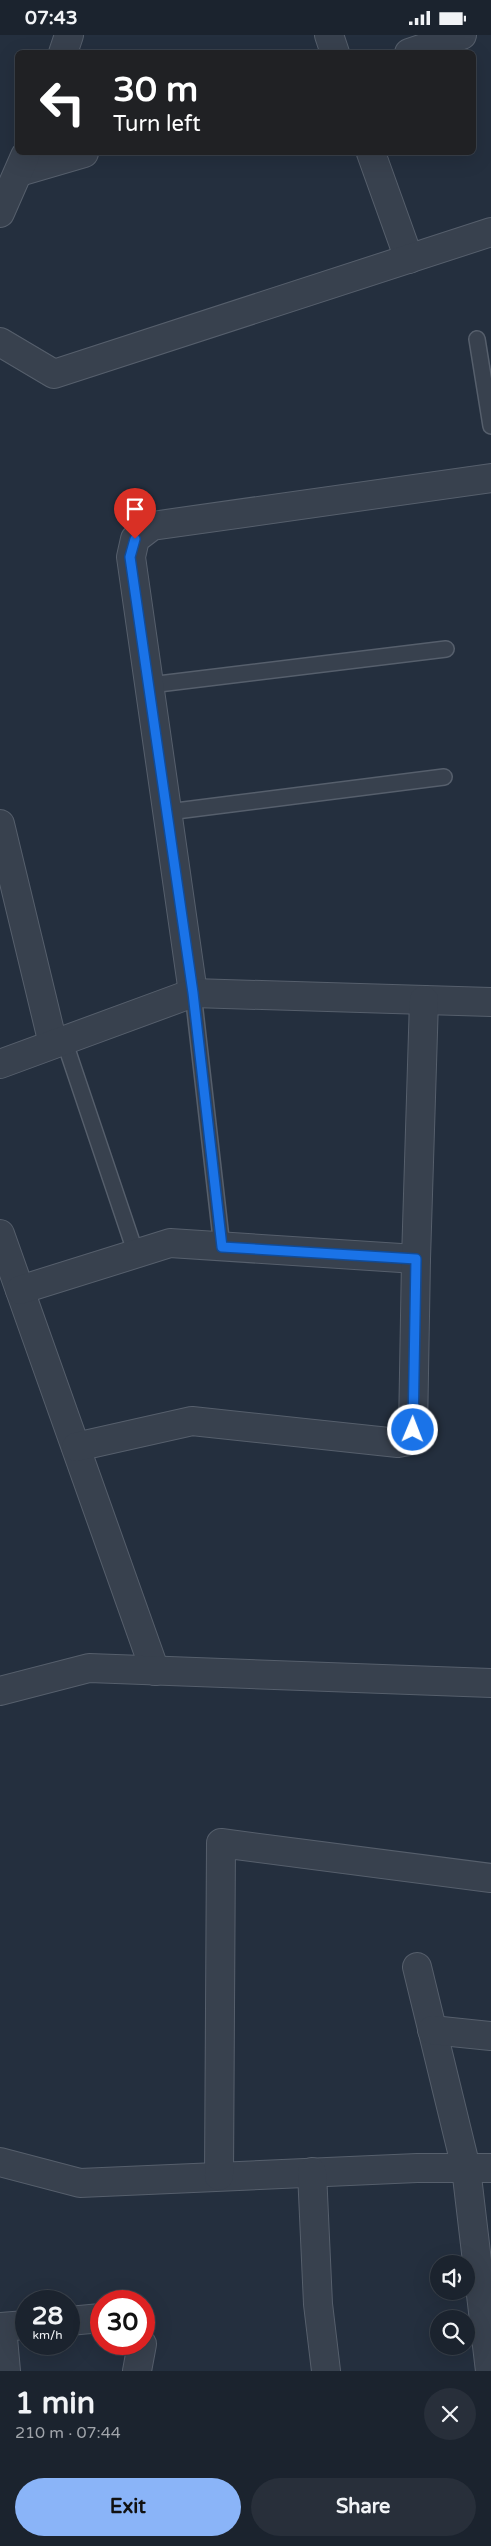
<!DOCTYPE html>
<meta charset="utf-8">
<style>
body{margin:0;font-family:"Varela Round",sans-serif;background:#282f3a;color:#f1f3f6;height:100vh;display:flex;flex-direction:column;font-size:19px;white-space:nowrap}
*{box-sizing:border-box;margin:0}
p{font-size:16px;color:#a0a4aa}
.icon{flex:none;width:28px;height:28px;fill:none;stroke:currentColor;stroke-width:2;stroke-linecap:round;stroke-linejoin:round}
.map{position:relative;height:2336px;overflow:hidden}
.side{display:flex;flex-direction:column;background:#1b232e;flex:1}
.side>*{flex:none}
.guide{position:absolute;left:15px;top:15px;width:461px;height:105px;border-radius:8px;box-shadow:0 5px 20px #0002,0 0 0 1px #39404a;background:#202124;color:#fff;overflow:hidden}
.controls{position:absolute;left:430px;top:2220px;display:grid;gap:10px}
.controls a{display:grid;place-items:center;width:45px;height:45px;border-radius:50%;background:#1b232e;box-shadow:0 5px 20px #0002,0 0 0 1px #39404a;font-size:25px}
.speed{position:absolute;left:15px;top:2255px;display:flex;gap:10px;font-size:25px;font-weight:700;text-align:center}
.speed>*{display:grid;place-content:center;width:65px;height:65px;border-radius:50%;background:#1b232e;box-shadow:0 5px 20px #0002,0 0 0 1px #39404a;line-height:1}
.speed small{font-size:12px;font-weight:400}
.speed .limit{border:8px solid #d22;background:#fff;color:#111}
.pin{position:absolute;display:grid;place-items:center;width:42px;height:42px;color:#fff;margin:-51px -21px;border-radius:50% 50% 50% 0;rotate:-45deg;box-shadow:0 0 5px #0007}
.pin .icon{rotate:45deg}
.me{position:absolute;width:55px;margin:-28px;rotate:1deg;stroke-linejoin:round;filter:drop-shadow(0 0 4px #0008)}
.turn{display:flex;align-items:center;gap:18px;height:105px;padding:0 15px;font-size:22px}
.turn .icon{width:65px;height:65px;stroke-width:2.5}
.turn b{display:block;font-size:35px;line-height:42px}
.round{display:grid;place-items:center;flex:none;width:52px;height:52px;border-radius:26px;background:#282f3a}
.head{display:flex;align-items:center;justify-content:space-between;height:85px;padding:0 15px}
h1{font-size:30px;font-weight:800;line-height:38px}
.button{display:flex;gap:10px;margin-top:auto;padding:10px 15px}
.button a{flex:1;height:58px;border-radius:30px;background:#8ab4f8;color:#111;font-size:20px;font-weight:800;line-height:58px;text-align:center}
.button a+a{background:#282f3a;color:#f1f3f6}
.status{display:flex;justify-content:space-between;align-items:center;height:35px;padding:0 25px;background:#1b232e;direction:ltr}
.status svg{height:14px;fill:currentColor}
.map>svg:first-child{display:block}
.lines{fill:none;stroke-linecap:round;stroke-linejoin:round}
.service-casing{stroke:#565f6c;stroke-width:18}
.minor-casing{stroke:#565f6c;stroke-width:30}
.service{stroke:#38414e;stroke-width:15}
.minor{stroke:#38414e;stroke-width:28}
.route-casing{stroke:#114b97;stroke-width:12}
.route{stroke:#1a73e8;stroke-width:9}
</style>
<div class="status"><b>07:43</b><svg viewBox="0 0 49 12"><path d="M0 12V9h3v3zM5 12V6h3v6zM10 12V3h3v9zM15 12V0h3v12zM26 1h20v11H26zM47 4h2v5h-2z"/></svg></div>
<div class="map">
<svg width="491" height="2336" viewBox="0 0 491 2336">
<rect width="100%" height="100%" fill="#242f3e"/>
<g class="lines">
<g class="service-casing">
<g id="service">
<path d="M477 304 491 391"/>
<path d="M150 650 446 614"/>
<path d="M168 777 444 742"/>
<path d="M193 958 222 1212"/>
<path d="M64 1005 136 1219"/>
</g>
</g>
<g class="minor-casing">
<g id="minor">
<path d="M329 0 335 18"/>
<path d="M63 18 69 0"/>
<path d="M409 18 462 0"/>
<path d="M371 118 409 224"/>
<path d="M19 137 84 118"/>
<path d="M0 178 25 121"/>
<path d="M0 307 54 339 491 197"/>
<path d="M0 789 53 1009"/>
<path d="M193 958 131 522 135 504 152 491 491 443"/>
<path d="M0 1029 193 958 491 967"/>
<path d="M0 1199 155 1636"/>
<path d="M20 1255 170 1208 416 1224"/>
<path d="M76 1412 192 1386 398 1408 409 1406 413 1395 416 1224 424 965"/>
<path d="M0 1656 89 1633 491 1648"/>
<path d="M417 1932 466 2133 490 2336"/>
<path d="M432 1995 491 2001"/>
<path d="M0 2127 80 2148 417 2133H491"/>
<path d="M312 2137 318 2269 326 2336"/>
<path d="M219 2141 221 1808 491 1843"/>
<path d="M69 2286 101 2283"/>
<path d="M0 2292 26 2290"/>
<path d="M2 2292 6 2336"/>
<path d="M137 2336 142 2309"/>
</g>
</g>
<use href="#service" class="service"/>
<use href="#minor" class="minor"/>
</g>
<g class="lines">
<g class="route-casing">
<path id="route" d="M135 504 130 522 193 958 222 1212 416 1224 413 1395"/>
</g>
<use href="#route" class="route"/>
</g>
</svg>
<div class="controls">
<a><svg class="icon" aria-label="sound" viewBox="0 0 24 24"><path d="M4 9h4l5-4v14l-5-4H4zM17 9q2 3 0 6"/></svg></a>
<a><svg class="icon" aria-label="search" viewBox="0 0 24 24"><circle cx="10" cy="10" r="6"/><path d="M15 15l6 6"/></svg></a>
</div>
<div class="speed"><div>28<small>km/h</small></div><div class="limit">30</div></div>
<div class="pin" style="left:135px;top:504px;background:#d93025"><svg class="icon" aria-label="arrive" viewBox="0 0 24 24"><path d="M6 21V4h12l-3 4 3 4H6"/></svg></div>
<svg class="me" style="left:413px;top:1395px" viewBox="-20 -20 40 40"><circle r="17" fill="#1a73e8" stroke="#fff" stroke-width="3"/><path d="M0-11L8 9 0 5-8 9z" fill="#fff"/></svg>
<div class="guide">
<div class="turn"><svg class="icon" aria-label="left" viewBox="0 0 24 24"><path d="M17 20v-9H6M10 6l-5 5 5 5"/></svg><div><b>30 m</b>Turn left</div></div>
</div>
</div>
<section class="side">
<div class="head"><div><h1>1 min</h1><p>210 m · 07:44</p></div><a class="round"><svg class="icon" aria-label="close" viewBox="0 0 24 24"><path d="M6 6l12 12M18 6L6 18"/></svg></a></div>
<div class="button"><a>Exit</a><a>Share</a></div>
</section>
